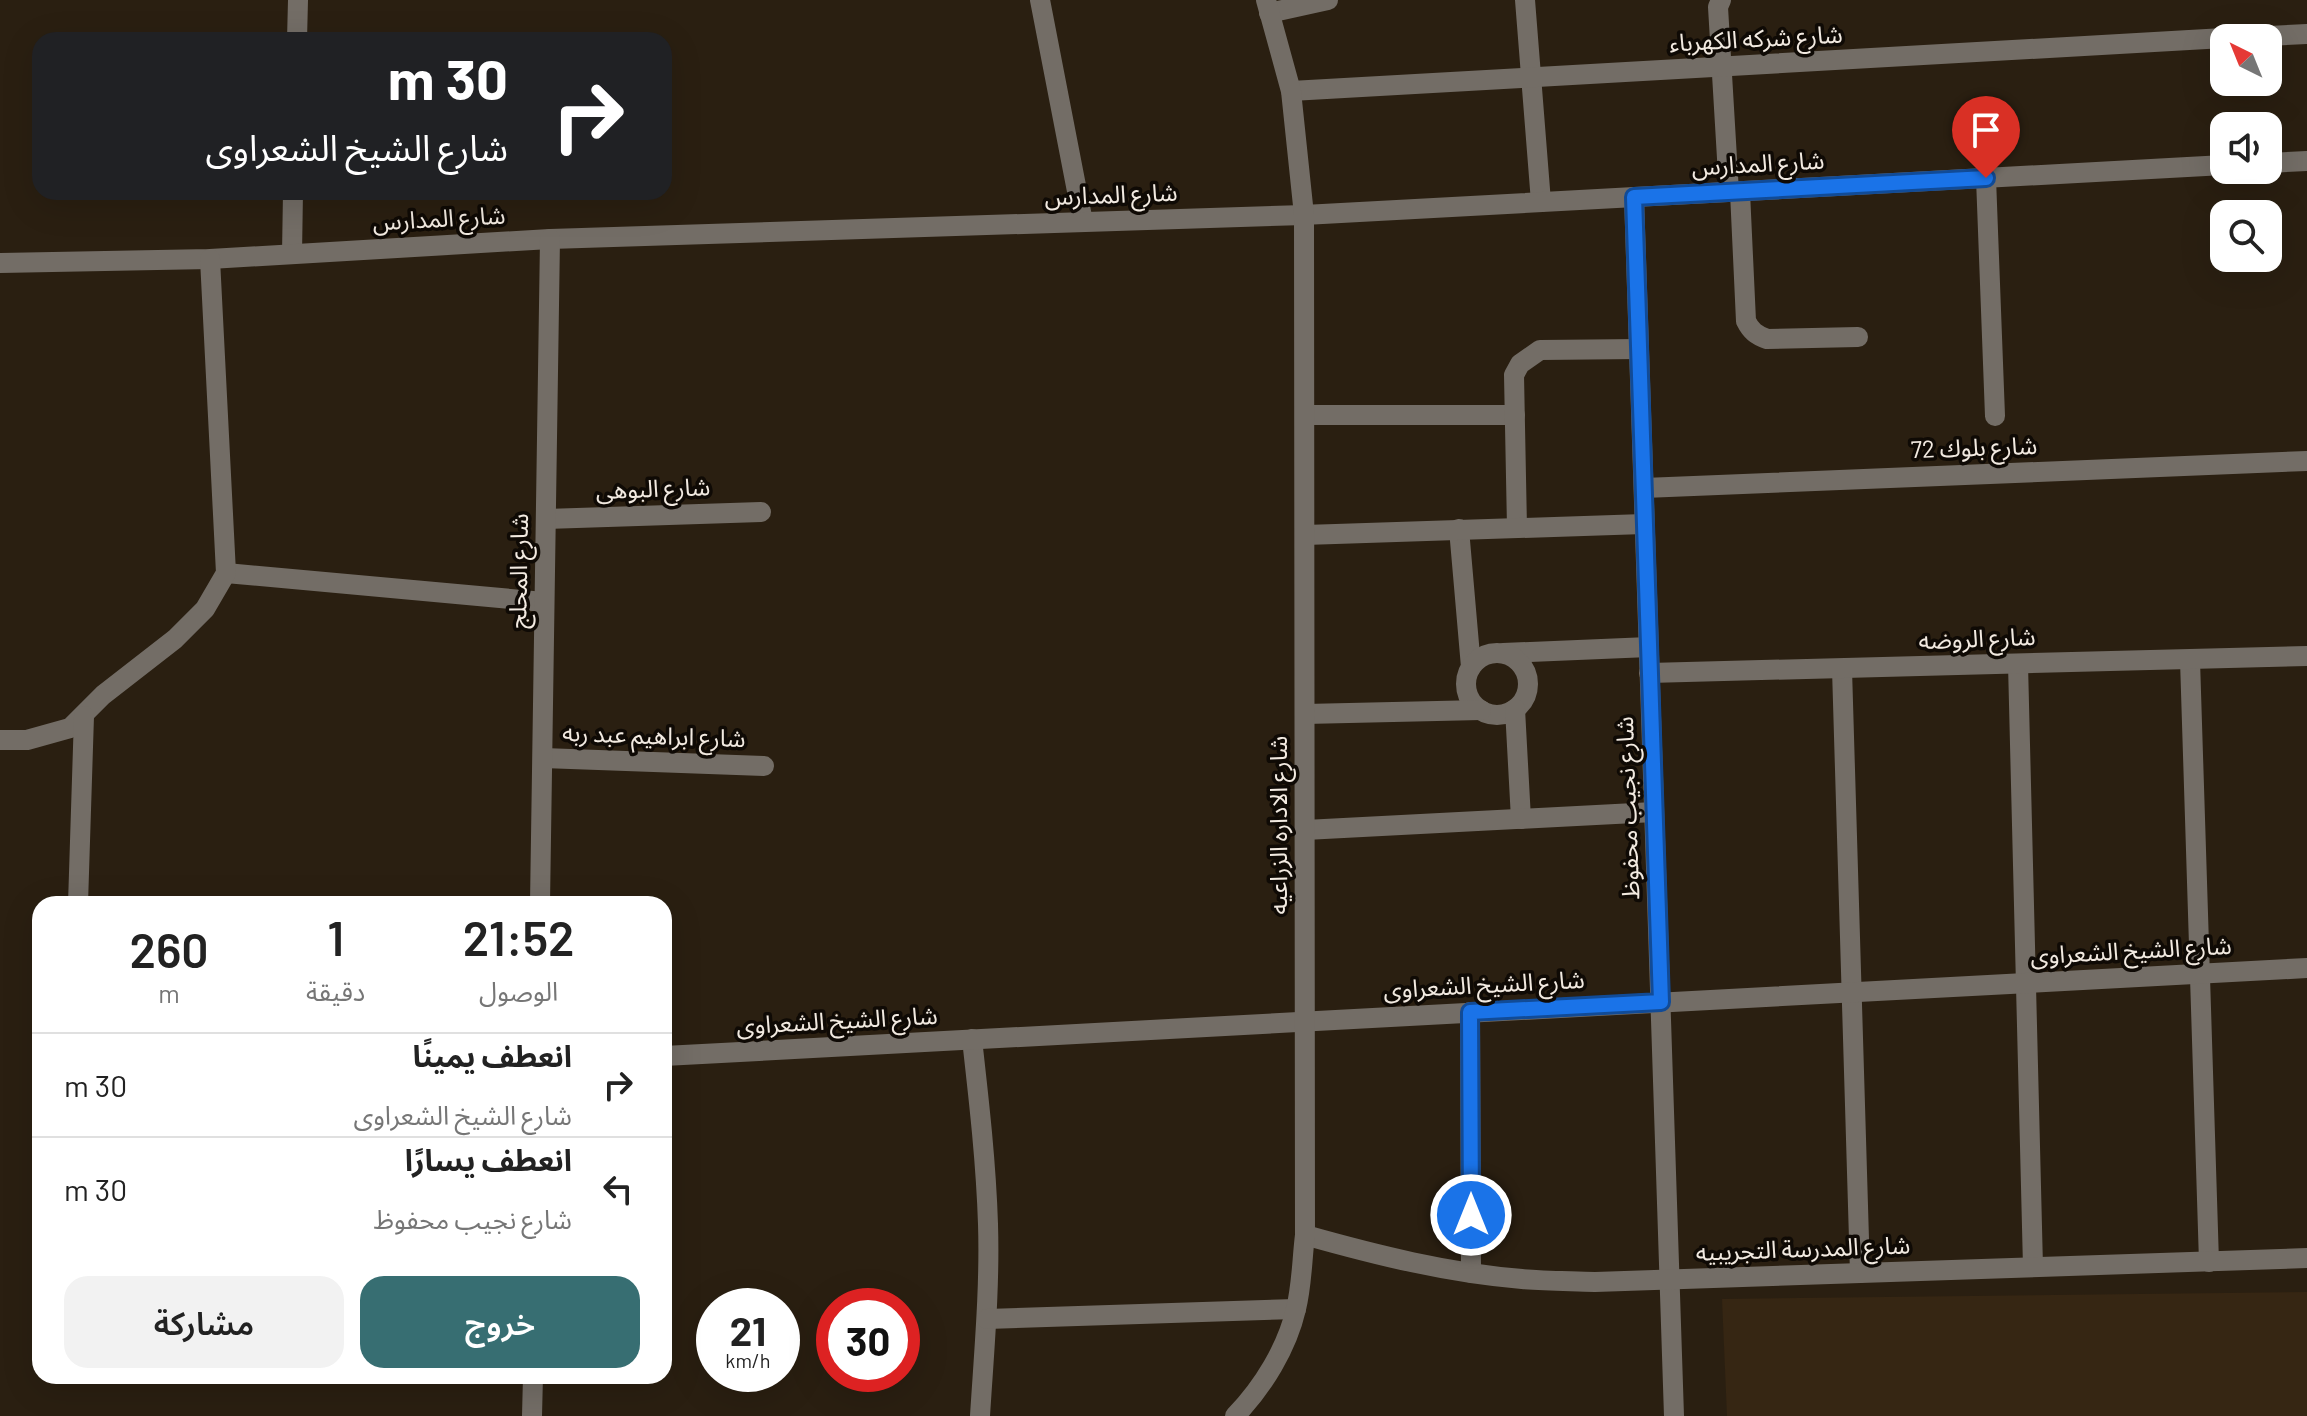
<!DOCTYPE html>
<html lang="ar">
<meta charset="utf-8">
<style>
body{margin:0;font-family:Barlow,"Noto Sans Arabic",sans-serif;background:#f2f2f2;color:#222;direction:rtl;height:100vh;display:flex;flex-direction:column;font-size:30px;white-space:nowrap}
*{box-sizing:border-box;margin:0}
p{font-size:26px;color:#767676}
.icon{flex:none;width:44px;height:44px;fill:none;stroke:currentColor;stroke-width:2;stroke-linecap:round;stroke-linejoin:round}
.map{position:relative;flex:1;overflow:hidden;direction:ltr}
.drawer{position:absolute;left:32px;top:896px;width:640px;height:488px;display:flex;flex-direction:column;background:#fff;border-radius:24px;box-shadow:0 8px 32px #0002;direction:rtl}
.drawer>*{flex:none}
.hud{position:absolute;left:32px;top:32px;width:640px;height:168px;border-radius:24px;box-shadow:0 8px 32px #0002;direction:rtl;background:#202124;color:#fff;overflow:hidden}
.needle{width:52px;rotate:317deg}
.buttons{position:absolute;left:2210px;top:24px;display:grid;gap:16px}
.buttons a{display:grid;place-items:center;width:72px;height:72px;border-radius:16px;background:#fff;box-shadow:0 8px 32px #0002;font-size:40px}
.speed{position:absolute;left:696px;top:1288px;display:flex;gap:16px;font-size:40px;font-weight:700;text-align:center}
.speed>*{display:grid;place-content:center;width:104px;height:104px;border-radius:50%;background:#fff;box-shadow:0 8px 32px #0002;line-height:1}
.speed small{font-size:20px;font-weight:400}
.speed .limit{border:12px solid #d22;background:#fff;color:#111}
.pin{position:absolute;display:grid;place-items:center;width:68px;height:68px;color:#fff;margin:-82px -34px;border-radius:50% 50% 50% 0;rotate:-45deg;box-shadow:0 0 8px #0007}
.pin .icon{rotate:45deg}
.me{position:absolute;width:88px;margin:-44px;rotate:0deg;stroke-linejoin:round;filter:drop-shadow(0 0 6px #0008)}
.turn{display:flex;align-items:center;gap:28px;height:168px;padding:0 32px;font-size:36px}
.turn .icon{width:104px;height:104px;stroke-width:2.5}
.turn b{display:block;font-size:56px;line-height:68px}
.eta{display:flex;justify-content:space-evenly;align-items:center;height:136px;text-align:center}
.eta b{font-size:48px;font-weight:600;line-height:56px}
.button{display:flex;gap:16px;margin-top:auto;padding:16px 32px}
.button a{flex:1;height:92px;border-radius:24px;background:#376e72;color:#fff;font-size:32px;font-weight:600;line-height:92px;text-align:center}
.button a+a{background:#f2f2f2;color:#222}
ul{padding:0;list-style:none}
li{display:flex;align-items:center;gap:24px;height:104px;padding:0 32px;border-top:2px solid #e0e0e0}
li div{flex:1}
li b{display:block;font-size:30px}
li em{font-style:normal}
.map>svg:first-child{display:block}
.built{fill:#362613}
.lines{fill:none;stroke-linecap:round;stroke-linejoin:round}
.minor{stroke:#736d66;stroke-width:20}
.route-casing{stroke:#114b97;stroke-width:20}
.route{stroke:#1a73e8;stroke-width:14}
.labels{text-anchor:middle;stroke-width:7;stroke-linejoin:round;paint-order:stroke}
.street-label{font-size:24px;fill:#f2eae1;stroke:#0f0a05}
</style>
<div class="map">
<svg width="2307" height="1416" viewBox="0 0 2307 1416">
<rect width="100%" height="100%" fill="#2a1f11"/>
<path class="built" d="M2307 1292V1416H1727L1722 1299Z"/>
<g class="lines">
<g class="minor">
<path d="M1040 0 1083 222"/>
<path d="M1525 0 1541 202"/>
<path d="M1721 0 1718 7 1729 192"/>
<path d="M1269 13 1328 0"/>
<path d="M2229 38 2307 34"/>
<path d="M297 40 298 0"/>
<path d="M1291 91 2224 38"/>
<path d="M2268 163 2307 161"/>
<path d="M1986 178 1995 416"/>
<path d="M1740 192 1746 321C1751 331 1756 335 1767 339L1858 337"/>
<path d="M1634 197 1674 1416"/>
<path d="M292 254 293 192"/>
<path d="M0 263 210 259 550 239 1304 215 2224 165"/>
<path d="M1305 415H1515"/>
<path d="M1644 488 2307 461"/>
<path d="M546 519 761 512"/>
<path d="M1517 528 1514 375 1520 364 1540 350 1639 349"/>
<path d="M1459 529 1471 667"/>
<path d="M1305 535 1644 524"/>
<path d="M226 573 544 602"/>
<path d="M1503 653 1649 647"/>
<circle cx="1497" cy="684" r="31"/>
<path d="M2190 660 2209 1262"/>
<path d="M2018 664 2033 1267"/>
<path d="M1842 669 1860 1273"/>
<path d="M1649 673 2307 656"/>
<path d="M1515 709 1521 819"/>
<path d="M1305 714 1481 710"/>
<path d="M0 740H27L70 728 103 695 175 639 205 609 226 573 210 259"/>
<path d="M543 758 764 766"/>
<path d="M1305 830 1654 812"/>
<path d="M78 904 84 716"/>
<path d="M540 904 550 239"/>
<path d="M1470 1012 1471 1273"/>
<path d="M972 1039C979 1101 986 1162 988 1224 990 1288 984 1352 980 1416"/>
<path d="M664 1056 2307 968"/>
<path d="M1305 1235C1376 1255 1448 1273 1522 1279 1546 1281 1571 1281 1595 1282L2307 1258"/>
<path d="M987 1319 1296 1309"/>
<path d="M532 1416 533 1376"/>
<path d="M1235 1416C1263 1387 1287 1348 1296 1309 1302 1285 1302 1259 1305 1235L1304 215 1291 91 1266 0"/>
</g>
</g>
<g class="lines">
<g class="route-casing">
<path id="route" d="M1471 1215 1470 1012 1661 1002 1634 197 1986 178"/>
</g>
<use href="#route" class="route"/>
</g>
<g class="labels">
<g class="street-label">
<text transform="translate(1756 39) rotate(-3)" y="8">شارع شركه الكهرباء</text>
<text transform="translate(1758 164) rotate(-3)" y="8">شارع المدارس</text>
<text transform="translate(1111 195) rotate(-2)" y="8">شارع المدارس</text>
<text transform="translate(439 219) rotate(-3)" y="8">شارع المدارس</text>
<text transform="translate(1974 448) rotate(-2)" y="8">شارع بلوك 72</text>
<text transform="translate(653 489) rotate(-2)" y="8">شارع البوهى</text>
<text transform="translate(519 571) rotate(-89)" y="8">شارع المحلج</text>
<text transform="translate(1977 639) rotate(-2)" y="8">شارع الروضه</text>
<text transform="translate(654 736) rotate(2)" y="8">شارع ابراهيم عبد ربه</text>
<text transform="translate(1628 808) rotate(-92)" y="8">شارع نجيب محفوظ</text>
<text transform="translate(1279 825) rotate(-90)" y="8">شارع الاداره الزراعيه</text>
<text transform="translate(2131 951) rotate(-3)" y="8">شارع الشيخ الشعراوى</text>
<text transform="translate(1484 985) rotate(-3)" y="8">شارع الشيخ الشعراوى</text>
<text transform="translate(837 1021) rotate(-3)" y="8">شارع الشيخ الشعراوى</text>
<text transform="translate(1803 1249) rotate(-2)" y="8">شارع المدرسة التجريبيه</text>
</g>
</g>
</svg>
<div class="buttons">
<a><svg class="needle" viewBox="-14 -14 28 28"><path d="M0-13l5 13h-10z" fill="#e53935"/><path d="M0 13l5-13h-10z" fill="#767676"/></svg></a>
<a><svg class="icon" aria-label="sound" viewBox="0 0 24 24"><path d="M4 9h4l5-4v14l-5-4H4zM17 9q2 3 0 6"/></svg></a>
<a><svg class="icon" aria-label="search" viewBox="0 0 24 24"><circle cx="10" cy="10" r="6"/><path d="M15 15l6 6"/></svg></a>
</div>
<div class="speed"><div>21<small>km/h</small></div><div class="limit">30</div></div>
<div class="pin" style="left:1986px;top:178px;background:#d93025"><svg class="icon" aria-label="arrive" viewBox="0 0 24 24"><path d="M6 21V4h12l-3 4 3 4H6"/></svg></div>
<svg class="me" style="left:1471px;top:1215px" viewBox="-20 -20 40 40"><circle r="17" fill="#1a73e8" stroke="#fff" stroke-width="3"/><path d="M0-11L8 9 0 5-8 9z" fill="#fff"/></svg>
<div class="hud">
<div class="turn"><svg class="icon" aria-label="right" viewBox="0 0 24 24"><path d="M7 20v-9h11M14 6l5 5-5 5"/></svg><div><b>30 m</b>شارع الشيخ الشعراوى</div></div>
</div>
<section class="drawer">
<div class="eta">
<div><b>21:52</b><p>الوصول</p></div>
<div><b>1</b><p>دقيقة</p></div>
<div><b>260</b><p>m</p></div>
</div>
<ul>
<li><svg class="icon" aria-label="right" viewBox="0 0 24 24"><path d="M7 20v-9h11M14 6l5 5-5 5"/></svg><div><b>انعطف يمينًا</b><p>شارع الشيخ الشعراوى</p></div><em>30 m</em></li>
<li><svg class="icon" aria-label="left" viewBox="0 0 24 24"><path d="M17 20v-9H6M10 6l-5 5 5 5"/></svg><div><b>انعطف يسارًا</b><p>شارع نجيب محفوظ</p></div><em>30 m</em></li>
</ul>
<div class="button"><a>خروج</a><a>مشاركة</a></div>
</section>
</div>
